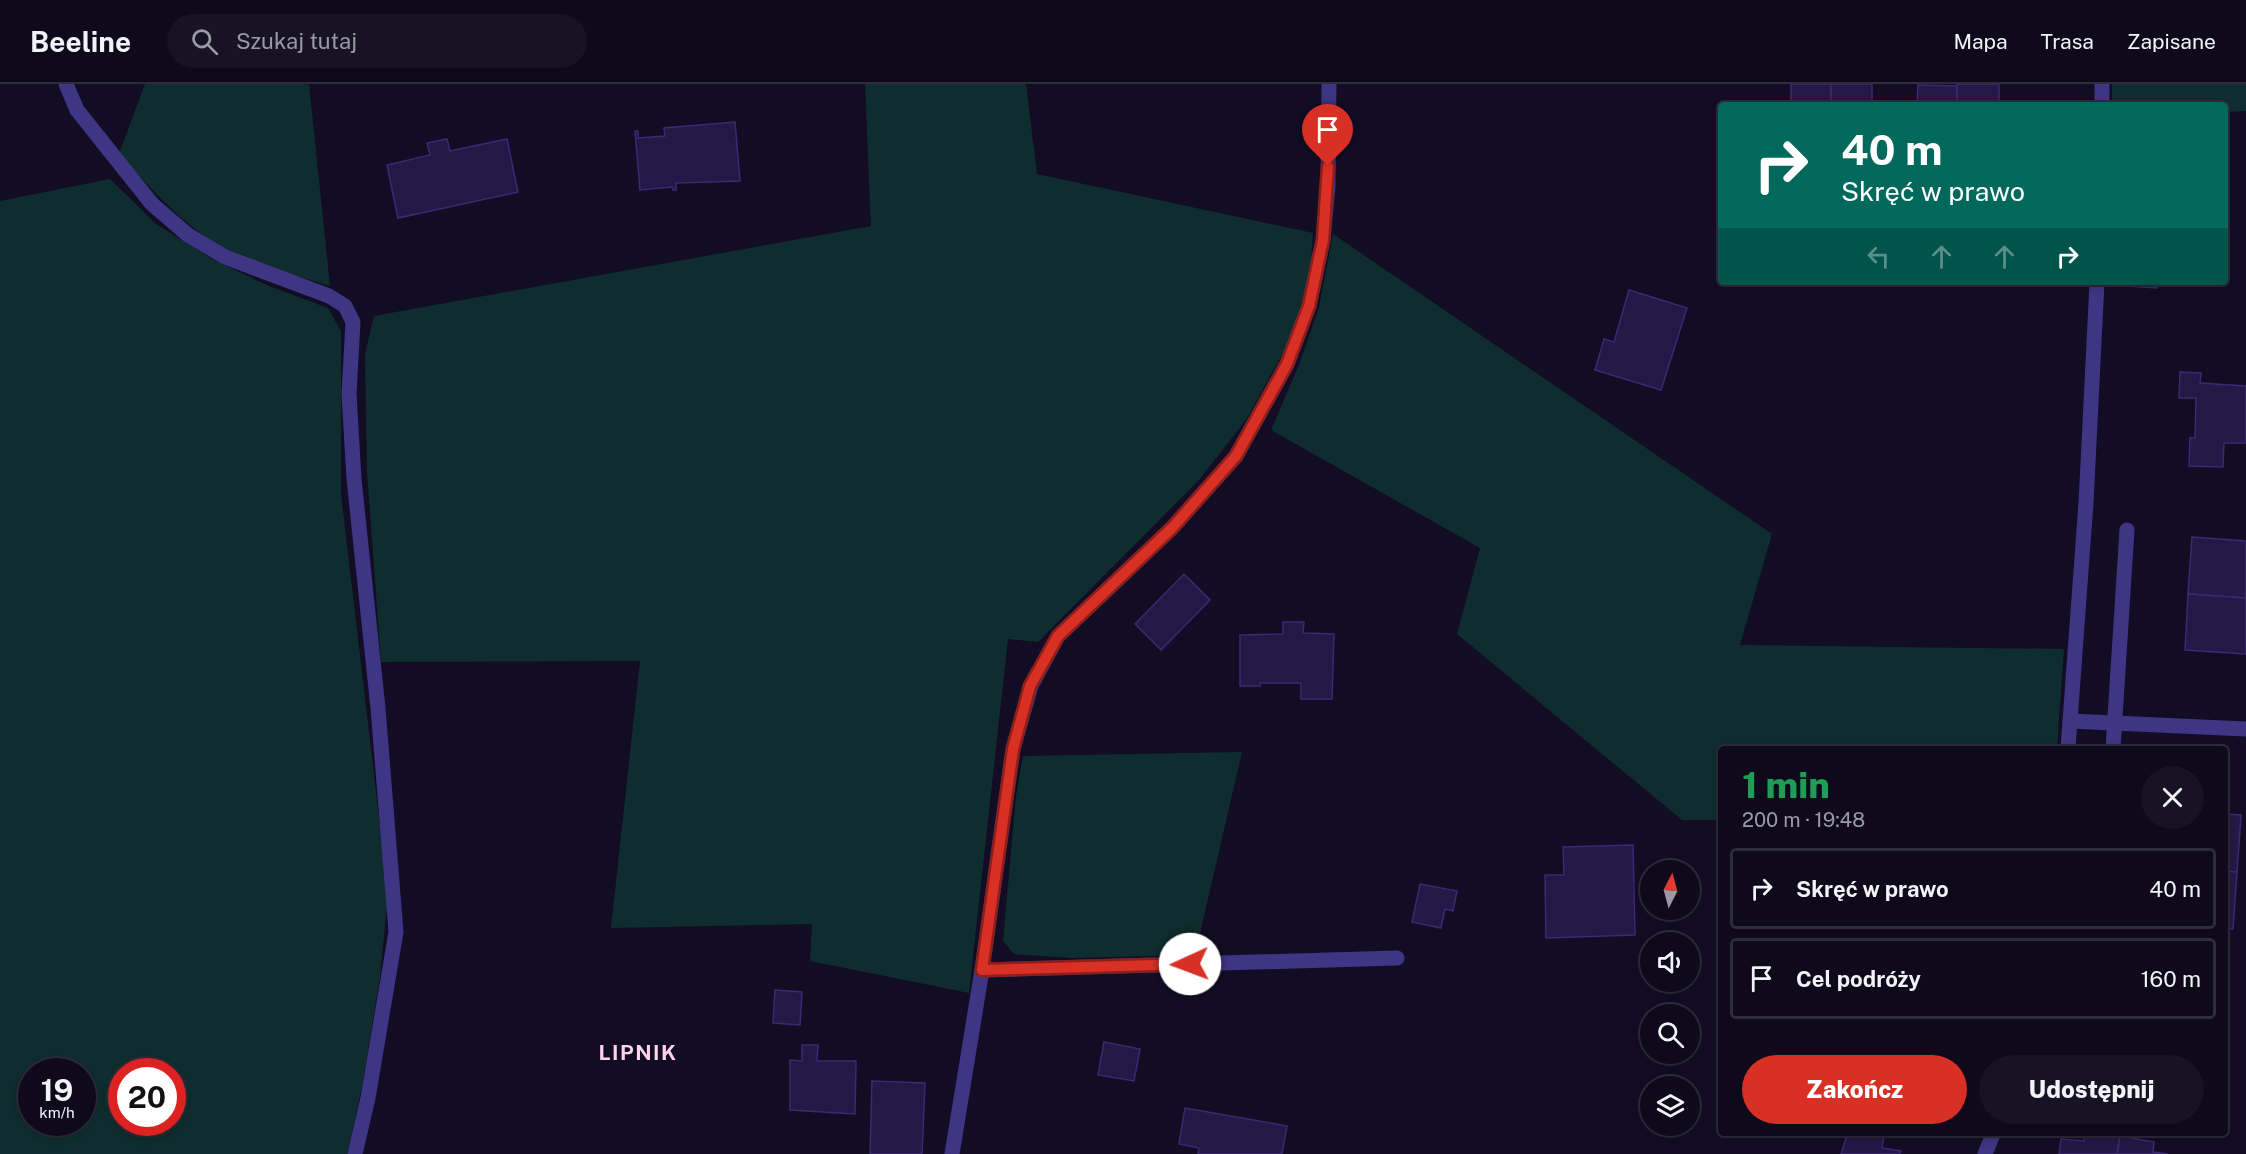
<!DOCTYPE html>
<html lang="pl">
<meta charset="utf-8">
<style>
body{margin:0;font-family:"Public Sans",sans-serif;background:#171324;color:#f1f3f6;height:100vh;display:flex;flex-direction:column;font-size:22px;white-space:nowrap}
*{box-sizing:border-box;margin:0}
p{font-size:20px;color:#9b9aa3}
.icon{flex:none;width:33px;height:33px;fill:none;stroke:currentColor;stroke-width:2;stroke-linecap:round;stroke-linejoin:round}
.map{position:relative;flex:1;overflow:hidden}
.details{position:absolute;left:1718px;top:662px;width:510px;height:390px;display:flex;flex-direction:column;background:#0e0a1b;border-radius:6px;box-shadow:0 3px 9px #0003,0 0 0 2px #2e2b3a}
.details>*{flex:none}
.hud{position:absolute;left:1718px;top:18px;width:510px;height:183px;border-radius:6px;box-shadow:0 3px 9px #0003,0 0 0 2px #2e2b3a;background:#00695c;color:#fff;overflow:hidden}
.needle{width:39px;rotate:6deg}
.buttons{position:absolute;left:1640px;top:776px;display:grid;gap:12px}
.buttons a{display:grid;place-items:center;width:60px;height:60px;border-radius:50%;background:#0e0a1b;box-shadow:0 3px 9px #0003,0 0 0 2px #2e2b3a;font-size:30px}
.speed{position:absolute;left:18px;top:974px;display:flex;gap:12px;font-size:30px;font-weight:700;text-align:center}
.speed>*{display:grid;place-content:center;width:78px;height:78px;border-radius:50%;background:#0e0a1b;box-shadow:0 3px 9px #0003,0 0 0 2px #2e2b3a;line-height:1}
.speed small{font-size:15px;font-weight:400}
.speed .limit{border:9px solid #d22;background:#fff;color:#111}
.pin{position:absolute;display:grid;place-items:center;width:51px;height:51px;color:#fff;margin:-62px -26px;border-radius:50% 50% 50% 0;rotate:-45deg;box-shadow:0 0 6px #0007}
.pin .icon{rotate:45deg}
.me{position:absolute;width:66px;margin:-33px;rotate:268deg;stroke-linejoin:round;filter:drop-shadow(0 0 4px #0008)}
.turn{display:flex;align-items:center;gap:21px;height:126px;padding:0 24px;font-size:27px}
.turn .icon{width:78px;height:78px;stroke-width:2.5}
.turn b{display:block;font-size:42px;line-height:51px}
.lanes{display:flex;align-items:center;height:57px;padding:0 24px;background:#0003;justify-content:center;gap:30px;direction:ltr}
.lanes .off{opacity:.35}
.round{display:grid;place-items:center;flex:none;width:63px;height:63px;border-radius:32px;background:#171324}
.overview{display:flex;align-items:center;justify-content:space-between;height:102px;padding:0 24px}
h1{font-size:36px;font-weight:800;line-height:45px;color:#1e9e55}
.action{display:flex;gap:12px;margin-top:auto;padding:12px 24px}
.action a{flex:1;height:69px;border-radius:36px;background:#d93025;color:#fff;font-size:24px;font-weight:800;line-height:69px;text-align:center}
.action a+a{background:#171324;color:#f1f3f6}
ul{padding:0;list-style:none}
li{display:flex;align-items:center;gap:18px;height:81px;margin:0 12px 9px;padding:0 12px;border:3px solid #2e2b3a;border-radius:6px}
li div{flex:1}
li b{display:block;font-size:22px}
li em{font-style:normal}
header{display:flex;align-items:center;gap:36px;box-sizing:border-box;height:84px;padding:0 30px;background:#0e0a1b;border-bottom:2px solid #2e2b3a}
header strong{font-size:28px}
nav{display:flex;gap:33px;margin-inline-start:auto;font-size:21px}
.search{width:420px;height:54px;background:#171324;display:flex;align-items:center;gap:15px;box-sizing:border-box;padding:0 21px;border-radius:33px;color:#9b9aa3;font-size:22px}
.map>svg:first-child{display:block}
.green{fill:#0f2d2e;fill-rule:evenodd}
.building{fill:#241846;stroke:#3c2973;stroke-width:1.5}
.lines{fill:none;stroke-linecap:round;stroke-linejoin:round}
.minor{stroke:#3e3585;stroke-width:15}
.route-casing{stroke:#8d1f18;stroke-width:15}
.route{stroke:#d93025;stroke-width:10}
.labels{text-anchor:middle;stroke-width:4.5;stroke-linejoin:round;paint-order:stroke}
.district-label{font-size:21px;font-weight:bold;letter-spacing:1.5px;fill:#ffd1eb;stroke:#120d24}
</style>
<header>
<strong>Beeline</strong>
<div class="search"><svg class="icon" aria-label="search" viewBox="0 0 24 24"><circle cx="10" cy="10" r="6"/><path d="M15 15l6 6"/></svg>Szukaj tutaj</div>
<nav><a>Mapa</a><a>Trasa</a><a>Zapisane</a></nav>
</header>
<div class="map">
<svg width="2246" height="1070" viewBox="0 0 2246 1070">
<rect width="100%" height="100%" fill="#120d24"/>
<g class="green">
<path d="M145 0H309L330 202C295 191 257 182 225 165 183 142 151 104 119 70Z"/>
<path d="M865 0H1026L1037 90 1313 149 1310 195 1287 262 1246 336 1199 396 1038 558 1008 555 969 909 810 877 812 840 611 844 640 577 381 578 367 388 365 270 374 232 871 142Z"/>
<path d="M2112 0H2246V27L2225 28 2224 21H2112Z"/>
<path d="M110 95 156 140 214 176 269 202 328 224 341 247V410L388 810 380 893 362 1003 347 1070H0V117ZM32 987H82V1038H32ZM122 987H172V1038H122Z"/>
<path d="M1333 150 1772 450 1740 561 2064 565 2057 664H1720V736H1682L1457 550 1480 464 1271 346 1299 281 1319 223Z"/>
<path d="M1242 668 1195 871 1071 874 1014 870 1003 857 1016 712 1023 672Z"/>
</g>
<g class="building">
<rect x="1791" y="0" width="40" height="21"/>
<rect x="1831" y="0" width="41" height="21"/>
<rect x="1957" y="0" width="42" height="21"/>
<path d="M1918 1 1957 2V21H1917Z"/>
<path d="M735 38 740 97 676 99V106H673L672 103 640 106 635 47H638V54L665 52 664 44Z"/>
<path d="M447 55 450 67 507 55 518 108 398 134 387 81 430 71 427 59Z"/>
<rect x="2224" y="167" width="3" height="31"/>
<path d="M2127 198H2158L2157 204 2127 202Z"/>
<path d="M1629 206 1687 224 1661 306 1595 286 1604 255 1614 258Z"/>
<path d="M2180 288 2201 289 2200 299 2246 302V359H2224L2223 383 2189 382 2190 354H2195L2196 314H2179Z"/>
<path d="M2192 453 2246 457V514L2188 510Z"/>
<path d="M1184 490 1210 516 1161 566 1135 540Z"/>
<path d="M2188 510 2246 514V570L2185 566Z"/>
<path d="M1283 538H1304L1303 549 1334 550 1332 615H1301V599H1260V602H1240V551L1283 550Z"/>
<path d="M2224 730 2241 731 2237 788 2224 787Z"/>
<path d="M1633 761 1635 851 1546 854 1545 791H1564L1563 763Z"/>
<path d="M2224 787 2237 788 2233 845 2224 844Z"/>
<path d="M1420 800 1457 807 1453 827 1445 825 1441 844 1412 838Z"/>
<path d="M775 906 802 908 800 941 773 939Z"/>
<path d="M1104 958 1140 965 1134 997 1098 991Z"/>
<path d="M802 961H818L817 977H856L855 1030 790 1026V976L802 977Z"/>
<path d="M872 997 925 999 922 1070H870Z"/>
<path d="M1185 1024 1287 1042 1282 1070H1198L1199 1064 1179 1060Z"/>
<path d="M1848 1048 1884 1052 1882 1064 1901 1067 1900 1070H1841Z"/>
<path d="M2085 1048 2120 1052 2117 1070H2059L2061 1055 2084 1057Z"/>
<path d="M2120 1052 2154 1058 2153 1068 2168 1070H2117Z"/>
</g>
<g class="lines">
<g class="minor">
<path d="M66 0 77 26 152 120 188 151 225 173 329 212 345 222 353 238 349 310 354 395 378 624 396 848 368 1014 355 1070"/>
<path d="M2102 21V0"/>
<path d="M2070 637 2246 645"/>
<path d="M2068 664 2086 419 2097 198"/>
<path d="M2113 664 2127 446"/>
<path d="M982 886 1397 874"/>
<path d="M952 1070 982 886 1013 665 1031 602 1058 552 1172 444 1236 372 1287 280 1309 222 1323 156 1328 102 1329 0"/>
<path d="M1985 1070 1994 1048"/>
</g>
</g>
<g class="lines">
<g class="route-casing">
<path id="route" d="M1190 880 982 886 1013 665 1030 602 1058 552 1172 444 1236 372 1287 280 1309 222 1323 156 1328 82"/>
</g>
<use href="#route" class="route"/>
</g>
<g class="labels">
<g class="district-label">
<text x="638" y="976">LIPNIK</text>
</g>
</g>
</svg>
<div class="buttons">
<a><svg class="needle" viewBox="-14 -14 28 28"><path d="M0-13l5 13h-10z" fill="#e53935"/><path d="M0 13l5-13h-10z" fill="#9b9aa3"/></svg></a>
<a><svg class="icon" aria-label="sound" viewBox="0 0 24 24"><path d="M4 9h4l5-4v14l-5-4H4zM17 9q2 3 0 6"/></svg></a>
<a><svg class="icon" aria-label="search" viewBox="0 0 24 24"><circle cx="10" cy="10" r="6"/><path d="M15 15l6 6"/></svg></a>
<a><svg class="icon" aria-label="layers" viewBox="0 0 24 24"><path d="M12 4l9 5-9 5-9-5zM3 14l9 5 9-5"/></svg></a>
</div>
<div class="speed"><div>19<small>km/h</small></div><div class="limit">20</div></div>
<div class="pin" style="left:1328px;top:82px;background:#d93025"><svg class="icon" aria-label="arrive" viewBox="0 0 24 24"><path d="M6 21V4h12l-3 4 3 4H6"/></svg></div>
<svg class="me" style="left:1190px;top:880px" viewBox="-20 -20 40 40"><circle r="19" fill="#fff"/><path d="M0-13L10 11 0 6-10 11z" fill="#d93025"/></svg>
<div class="hud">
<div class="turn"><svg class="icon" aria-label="right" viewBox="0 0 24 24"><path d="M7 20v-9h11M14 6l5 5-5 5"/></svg><div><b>40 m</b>Skręć w prawo</div></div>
<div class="lanes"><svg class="icon off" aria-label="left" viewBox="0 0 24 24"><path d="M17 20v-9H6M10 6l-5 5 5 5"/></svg><svg class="icon off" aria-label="ahead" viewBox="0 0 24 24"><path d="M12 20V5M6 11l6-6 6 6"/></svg><svg class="icon off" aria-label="ahead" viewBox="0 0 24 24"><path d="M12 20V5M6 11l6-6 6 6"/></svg><svg class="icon" aria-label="right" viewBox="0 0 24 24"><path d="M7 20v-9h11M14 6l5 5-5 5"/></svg></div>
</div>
<section class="details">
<div class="overview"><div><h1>1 min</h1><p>200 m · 19:48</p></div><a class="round"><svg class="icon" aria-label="close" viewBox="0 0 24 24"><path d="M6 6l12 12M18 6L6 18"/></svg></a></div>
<ul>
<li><svg class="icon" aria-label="right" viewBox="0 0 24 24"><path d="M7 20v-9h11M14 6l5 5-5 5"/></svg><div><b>Skręć w prawo</b></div><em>40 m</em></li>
<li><svg class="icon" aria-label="arrive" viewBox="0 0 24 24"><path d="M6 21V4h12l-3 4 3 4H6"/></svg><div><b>Cel podróży</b></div><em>160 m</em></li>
</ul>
<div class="action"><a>Zakończ</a><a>Udostępnij</a></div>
</section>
</div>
